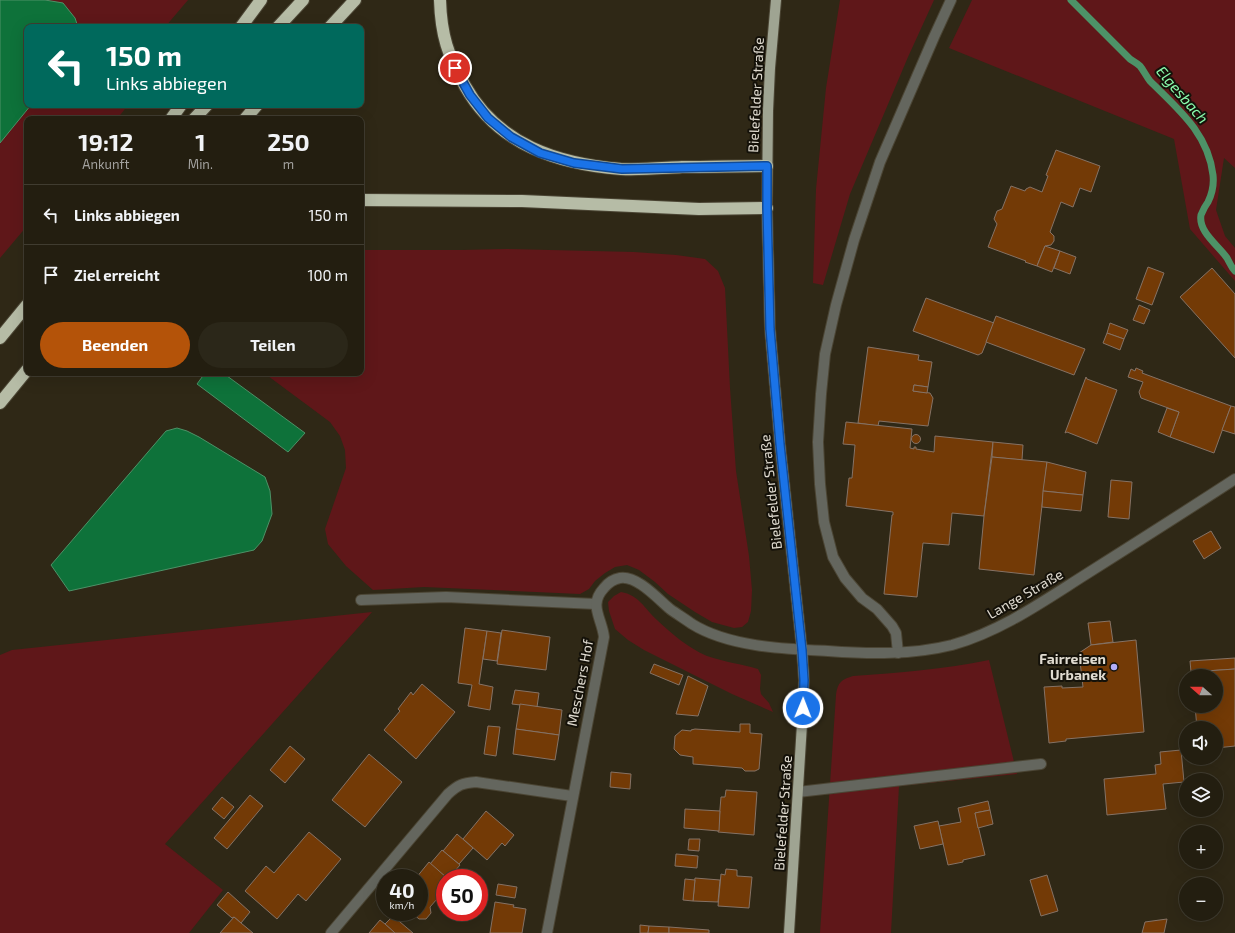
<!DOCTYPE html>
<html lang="de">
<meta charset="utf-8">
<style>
body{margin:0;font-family:"Exo 2",sans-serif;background:#2b2719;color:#f1f3f6;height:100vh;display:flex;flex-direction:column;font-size:15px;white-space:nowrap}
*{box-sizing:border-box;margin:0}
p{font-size:13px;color:#a3a29f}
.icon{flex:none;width:22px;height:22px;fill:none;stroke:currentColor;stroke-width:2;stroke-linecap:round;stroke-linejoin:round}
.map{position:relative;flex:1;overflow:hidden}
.panel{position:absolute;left:24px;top:116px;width:340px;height:260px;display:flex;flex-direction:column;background:#231e10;border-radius:8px;box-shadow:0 4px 16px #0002,0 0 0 1px #403c30}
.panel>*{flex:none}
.guide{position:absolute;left:24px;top:24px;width:340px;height:84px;border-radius:8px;box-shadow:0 4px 16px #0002,0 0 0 1px #403c30;background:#00695c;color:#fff;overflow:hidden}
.needle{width:26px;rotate:291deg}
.fabs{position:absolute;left:1179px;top:669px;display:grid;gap:8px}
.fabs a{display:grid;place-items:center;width:44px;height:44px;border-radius:50%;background:#231e10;box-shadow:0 4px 16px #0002,0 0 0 1px #403c30;font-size:20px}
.speed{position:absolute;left:376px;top:869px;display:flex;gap:8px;font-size:20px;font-weight:700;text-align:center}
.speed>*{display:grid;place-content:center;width:52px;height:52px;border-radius:50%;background:#231e10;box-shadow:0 4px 16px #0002,0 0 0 1px #403c30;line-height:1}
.speed small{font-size:10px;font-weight:400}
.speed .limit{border:6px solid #d22;background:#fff;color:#111}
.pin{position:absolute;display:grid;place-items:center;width:34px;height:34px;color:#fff;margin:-17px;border:2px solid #fff;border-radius:50%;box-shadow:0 1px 4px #0007}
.me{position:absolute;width:44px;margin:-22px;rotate:1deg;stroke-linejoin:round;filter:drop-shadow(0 0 3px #0008)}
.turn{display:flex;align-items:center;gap:14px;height:84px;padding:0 16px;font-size:18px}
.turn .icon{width:52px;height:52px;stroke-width:2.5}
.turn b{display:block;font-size:28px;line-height:34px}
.eta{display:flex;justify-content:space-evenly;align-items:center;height:68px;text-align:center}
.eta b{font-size:24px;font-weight:700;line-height:28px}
.button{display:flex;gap:8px;margin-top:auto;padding:8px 16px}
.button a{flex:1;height:46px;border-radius:24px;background:#b45309;color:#fff;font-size:16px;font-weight:700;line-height:46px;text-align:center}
.button a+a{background:#2b2719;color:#f1f3f6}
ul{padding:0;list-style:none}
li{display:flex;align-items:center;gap:12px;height:60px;padding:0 16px;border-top:1px solid #403c30}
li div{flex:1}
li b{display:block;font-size:15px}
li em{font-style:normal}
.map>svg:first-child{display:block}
.green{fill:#5f1719}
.water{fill:#0e723a;stroke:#4d9267}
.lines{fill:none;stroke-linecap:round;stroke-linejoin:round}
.stream{stroke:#4d9267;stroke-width:7}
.building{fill:#733a06;stroke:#857265}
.minor-casing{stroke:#4b4534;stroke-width:12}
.major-casing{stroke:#4b4534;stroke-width:12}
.highway-casing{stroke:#4b4534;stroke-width:14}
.minor{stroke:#64665e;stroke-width:10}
.major{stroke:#9fa492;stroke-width:10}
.highway{stroke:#b6bca6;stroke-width:12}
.route-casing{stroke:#114b97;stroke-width:10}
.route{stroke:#1a73e8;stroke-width:7}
.poi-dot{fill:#b2adf9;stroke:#141109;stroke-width:1.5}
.labels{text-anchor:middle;stroke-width:4;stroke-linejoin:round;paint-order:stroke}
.street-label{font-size:14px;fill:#e0dbd0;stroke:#141109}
.poi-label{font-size:14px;font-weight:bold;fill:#e0dbd0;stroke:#141109;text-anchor:end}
.water-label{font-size:15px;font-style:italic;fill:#8bfdad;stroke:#141109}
</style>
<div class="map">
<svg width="1235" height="933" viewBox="0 0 1235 933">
<rect width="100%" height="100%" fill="#2f2816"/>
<g class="green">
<path d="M0 0H188L165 27H27V105H128L117 119H27V226L0 258Z"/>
<path d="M840 0H934L908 57 850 194 823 285 813 283 816 189 826 88Z"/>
<path d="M972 0H1235V168L1224 158 1216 210 1225 236 1235 248V281L1190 229 1174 139 949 48Z"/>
<path d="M506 249 634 252 676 255 705 259 718 271 725 288 730 388 736 471 749 556 752 590 751 611 748 622 742 627 734 628 712 622 695 612 668 594 655 582 639 570 627 565 615 567 605 573 595 581 589 589 580 594 424 587 373 590 346 566 328 544 325 529 346 468 345 450 340 436 330 422 264 373H361V250H462Z"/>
<path d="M621 592C639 595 644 608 657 620 671 633 688 648 707 656 724 662 742 664 758 669L761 675 760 689 761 694 769 703 773 712 732 694 644 650 628 640 615 629 609 611 608 602 614 596Z"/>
<path d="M372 612 165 844 223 890 189 933H0V655L12 650Z"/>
<path d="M989 660 1017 774 899 786 891 933H820L836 695C838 682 841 680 853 676 899 673 944 669 989 660Z"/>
</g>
<g class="water">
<path d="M0 0H45L63 3 75 18 78 27H27V105H31L0 143Z"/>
<path d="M205 373H223L305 433 288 452 197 384Z"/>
<path d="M177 428 187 431 199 437 265 477 270 491 272 514 262 541 254 550 69 591 51 565 166 431Z"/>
</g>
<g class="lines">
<path class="stream" d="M1071 0 1130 59C1133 61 1137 63 1140 66 1144 71 1146 76 1150 81 1178 109 1208 133 1213 175 1214 184 1212 194 1208 202 1205 206 1203 210 1201 215 1198 232 1219 246 1227 258 1230 263 1231 267 1235 271"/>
</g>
<g class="building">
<path d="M1056 150 1100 166 1091 192 1080 188 1073 207 1061 202 1050 232 1054 236V241L1051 245 1045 246 1037 266 1025 262 1026 261 988 247 997 224 994 219 997 211 1002 209 1011 186 1025 191 1026 189 1030 187 1042 192 1048 176 1046 175Z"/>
<path d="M1045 246 1060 251 1052 272 1037 266Z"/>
<path d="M1060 251 1076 257 1070 274 1054 268Z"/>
<path d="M1148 267 1164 273 1152 305 1136 299Z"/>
<path d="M1212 268 1235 294V358L1180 297Z"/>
<path d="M926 298 994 323 982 353 978 355 913 331Z"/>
<path d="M1139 305 1150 310 1144 324 1133 320Z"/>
<path d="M996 316 1085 349 1074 375 986 342Z"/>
<path d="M1110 323 1128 330 1124 339 1107 333Z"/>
<path d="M1107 333 1124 339 1120 350 1103 343Z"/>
<path d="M868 347 919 355 918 360 932 362 928 387 914 385 913 391 930 393 933 398 928 426 879 421 878 426 858 423Z"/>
<path d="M1136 368 1143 371 1142 373 1231 406 1214 453 1170 437 1179 412 1141 398 1139 392 1143 382 1128 377 1131 369 1135 371Z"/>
<path d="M1086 377 1087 379 1117 390 1097 444 1067 432 1065 433Z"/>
<path d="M914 385 928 387 927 393 913 391Z"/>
<path d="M1231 406 1235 407V434L1222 430Z"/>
<path d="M1167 408 1179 412 1170 437 1158 432Z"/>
<path d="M846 422 912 429 910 448 914 449V447H916V449L934 452 935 436 993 442 984 516 952 513 949 545 923 543 917 597 884 594 892 515H893V512L846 506 849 478H852L855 445 843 444Z"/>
<circle cx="916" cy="439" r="4.5"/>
<path d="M993 442 1023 445 1022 460 992 457Z"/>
<path d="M992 457 1047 462 1034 575 979 569 984 516Z"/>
<path d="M1047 462 1086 472 1083 495 1043 491Z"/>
<path d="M1111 480 1132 482 1129 519 1108 517Z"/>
<path d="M1043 491 1083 495 1081 511 1042 507Z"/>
<path d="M1211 531 1221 548 1204 559 1193 541Z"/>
<path d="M1110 621 1113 642 1091 645 1088 623Z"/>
<path d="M465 628 487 631 479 684 493 687 490 710 468 706 472 685 458 683Z"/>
<path d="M502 630 550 637 546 670 497 664Z"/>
<path d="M487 631 501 633 497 661 483 659Z"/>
<path d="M1136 640 1144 732 1066 739V741L1049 743 1044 687 1062 686V688L1083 687 1079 653 1091 645Z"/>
<path d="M1235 658V669L1191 672 1190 661Z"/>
<path d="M654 664 683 675 679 685 650 673Z"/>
<path d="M1235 669V746L1216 748V728H1197L1195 706H1216V676H1192L1191 672Z"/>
<path d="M688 676 708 686 698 716 676 714Z"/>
<path d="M422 684 455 712 416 759 384 730 400 711 398 709 411 692 413 695Z"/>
<path d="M515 690 539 693 537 707 512 704Z"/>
<path d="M520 704 562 710 559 735 516 729Z"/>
<path d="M740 724H750V733L762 734 759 769 755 771H745L742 768 693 764V757L680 755 674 749 675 736 682 730 691 731V730L695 729 740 732Z"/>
<path d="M488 726 500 727 496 756 484 754Z"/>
<path d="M516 729 559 735 555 760 513 754Z"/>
<path d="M290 746 305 759 285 783 270 770Z"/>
<path d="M1181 750 1184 782 1163 784 1166 809 1107 815 1104 779 1156 774 1155 765 1161 764 1160 752Z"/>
<path d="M369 754 402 782 365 827 332 800Z"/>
<path d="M611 772 631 774 630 789 610 787Z"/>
<path d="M726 790 757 792 754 835 718 832 721 797H725Z"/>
<path d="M250 795 263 806 227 849 214 838Z"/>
<path d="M222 797 234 807 224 819 212 809Z"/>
<path d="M988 801 990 810 975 813 985 855 963 860V862L948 865 939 826 961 822 958 808Z"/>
<path d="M685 809 720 811 719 831 684 828Z"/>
<path d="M990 810 993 824 978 828 975 813Z"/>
<path d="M486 811 514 835 505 846 502 843 487 860 463 839Z"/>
<path d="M938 821 943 844 920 849 914 826Z"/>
<path d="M309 832 341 859 306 901 298 894 277 919 245 891 266 866 274 873Z"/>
<path d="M457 834 473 848 459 864 443 851Z"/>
<path d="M689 839H700L699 851 688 850Z"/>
<path d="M442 850 460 865 449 878H447L430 864Z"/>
<path d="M676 854 698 856 697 868 675 866Z"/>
<path d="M429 862 447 878H445V896L443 898 437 899 430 907 431 913 426 919H419L411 912H419V878H416Z"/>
<path d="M726 869 737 870V876L752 877 749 908 718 906 721 874 725 875Z"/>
<path d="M1047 875 1058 911 1041 916 1030 880Z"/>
<path d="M695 878 720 880 718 902 693 901Z"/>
<path d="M685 879 695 880 693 901 683 900Z"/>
<path d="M498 884 517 887 515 898 496 895Z"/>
<path d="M228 892 250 912 241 923 234 917 232 918 217 905Z"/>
<path d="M495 902 514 905 513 907 526 909 522 933H490Z"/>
<path d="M393 916 413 933H395L385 924Z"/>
<path d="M234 917 241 923 253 933H220Z"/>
<path d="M1167 919 1164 933H1142L1145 922Z"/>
<path d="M380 920 385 924 395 933H369Z"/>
<path d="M640 925 649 926 648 933H640Z"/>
<path d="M649 926 669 927V933H648Z"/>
<path d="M669 927 709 930V933H669Z"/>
</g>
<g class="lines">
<g class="minor-casing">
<g id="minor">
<path d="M361 600 446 597 596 604"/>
<path d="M898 653 896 633 892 626 877 609 862 598 845 578 833 557 824 522 820 484 818 442 821 394 825 354 836 305 854 240 880 162 934 37 951 0"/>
<path d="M798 792 1041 764"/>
<path d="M331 933 448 794C458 785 462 783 476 782L572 796"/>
<path d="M547 933 604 637C602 618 588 605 604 588 608 583 614 579 620 578 637 575 658 599 670 609 677 614 685 619 692 624 729 647 785 649 828 651 869 654 912 655 952 645 1002 631 1045 600 1088 573 1137 542 1186 511 1235 479"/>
</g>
</g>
<g class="major-casing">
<path id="major" d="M776 0 770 68 768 111 767 208 770 329 780 444 802 650 804 680 803 708 789 933"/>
</g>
<g class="highway-casing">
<g id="highway">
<path d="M440 0C441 35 448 56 465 86 498 145 558 164 621 169 641 170 662 168 682 167 710 167 739 166 767 166"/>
<path d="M241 27 261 0"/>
<path d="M278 27 303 0"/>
<path d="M330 27 355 0"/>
<path d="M171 119 181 105"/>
<path d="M194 119 207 105"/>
<path d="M245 119 257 105"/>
<path d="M361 200 522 201 699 209 767 208"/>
<path d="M0 338 27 305"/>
<path d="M0 403 27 370"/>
</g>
</g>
<use href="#minor" class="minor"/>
<use href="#major" class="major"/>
<use href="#highway" class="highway"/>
</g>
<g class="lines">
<g class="route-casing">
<path id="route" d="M455 68 470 95 488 118 511 137 540 153 574 163 622 169 767 166V208L770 329 780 444 802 650 804 680 803 708"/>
</g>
<use href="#route" class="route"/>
</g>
<circle class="poi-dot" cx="1114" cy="667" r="4"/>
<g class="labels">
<g class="street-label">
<text transform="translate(756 95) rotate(-87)" y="5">Bielefelder Straße</text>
<text transform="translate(771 492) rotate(-96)" y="5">Bielefelder Straße</text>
<text transform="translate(1025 594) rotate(-30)" y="5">Lange Straße</text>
<text transform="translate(580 683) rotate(-79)" y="5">Meschers Hof</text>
<text transform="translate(783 813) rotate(-86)" y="5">Bielefelder Straße</text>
</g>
<g class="poi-label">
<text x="1106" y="664">Fairreisen<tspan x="1106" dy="16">Urbanek</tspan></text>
</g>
<g class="water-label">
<text transform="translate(1182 95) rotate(49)" y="5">Elgesbach</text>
</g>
</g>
</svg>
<div class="fabs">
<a><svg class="needle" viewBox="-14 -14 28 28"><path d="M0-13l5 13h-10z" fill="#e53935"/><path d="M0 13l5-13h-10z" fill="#a3a29f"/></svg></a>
<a><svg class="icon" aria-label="sound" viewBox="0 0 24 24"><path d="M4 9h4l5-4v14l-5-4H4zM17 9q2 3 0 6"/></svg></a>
<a><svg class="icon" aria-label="layers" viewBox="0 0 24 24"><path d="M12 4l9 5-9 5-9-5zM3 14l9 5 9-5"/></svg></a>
<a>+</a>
<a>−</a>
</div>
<div class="speed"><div>40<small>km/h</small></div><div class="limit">50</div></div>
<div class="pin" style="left:455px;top:68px;background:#d93025"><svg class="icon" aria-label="arrive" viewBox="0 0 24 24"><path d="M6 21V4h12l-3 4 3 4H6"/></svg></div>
<svg class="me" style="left:803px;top:708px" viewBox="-20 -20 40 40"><circle r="17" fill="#1a73e8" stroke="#fff" stroke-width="3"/><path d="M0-11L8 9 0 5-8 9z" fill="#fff"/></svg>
<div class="guide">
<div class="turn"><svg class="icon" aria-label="left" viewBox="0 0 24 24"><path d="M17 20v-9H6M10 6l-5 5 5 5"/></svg><div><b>150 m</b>Links abbiegen</div></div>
</div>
<section class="panel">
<div class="eta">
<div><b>19:12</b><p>Ankunft</p></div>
<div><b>1</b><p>Min.</p></div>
<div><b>250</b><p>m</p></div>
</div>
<ul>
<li><svg class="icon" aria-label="left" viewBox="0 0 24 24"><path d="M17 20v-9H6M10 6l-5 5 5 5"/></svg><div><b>Links abbiegen</b></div><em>150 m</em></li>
<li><svg class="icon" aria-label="arrive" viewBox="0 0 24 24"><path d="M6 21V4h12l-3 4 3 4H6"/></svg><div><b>Ziel erreicht</b></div><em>100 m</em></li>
</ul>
<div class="button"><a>Beenden</a><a>Teilen</a></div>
</section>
</div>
